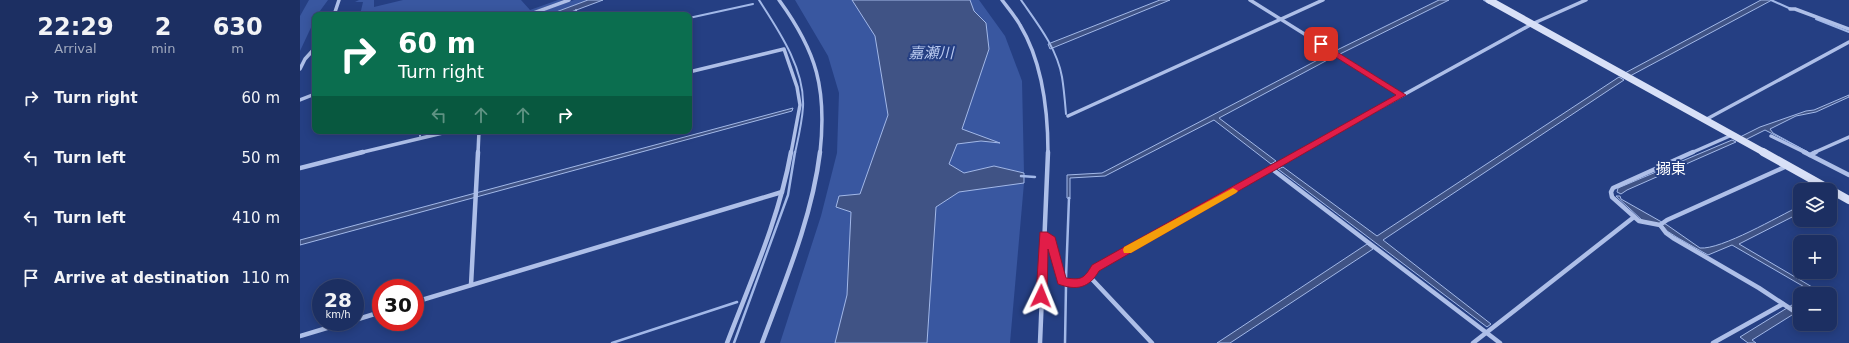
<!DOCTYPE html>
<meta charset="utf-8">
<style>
body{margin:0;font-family:"DejaVu Sans","Noto Sans JP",sans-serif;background:#253768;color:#f1f3f6;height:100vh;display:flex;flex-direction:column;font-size:15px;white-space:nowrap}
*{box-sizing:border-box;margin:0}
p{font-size:13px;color:#a0a9be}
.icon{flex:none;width:22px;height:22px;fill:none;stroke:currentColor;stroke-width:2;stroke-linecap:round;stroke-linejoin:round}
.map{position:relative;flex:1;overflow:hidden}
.side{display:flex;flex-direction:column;background:#1c2f62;width:300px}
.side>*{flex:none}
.hud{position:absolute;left:12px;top:12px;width:380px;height:122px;border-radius:8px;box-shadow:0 2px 10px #0003,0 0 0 1px #3a4a77;background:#0b6e4f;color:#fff;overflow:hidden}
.buttons{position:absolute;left:1493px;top:183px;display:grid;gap:8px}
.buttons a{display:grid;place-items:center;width:44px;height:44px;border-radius:8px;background:#1c2f62;box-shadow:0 2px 10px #0003,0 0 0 1px #3a4a77;font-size:20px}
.speed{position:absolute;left:12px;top:279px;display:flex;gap:8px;font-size:20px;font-weight:700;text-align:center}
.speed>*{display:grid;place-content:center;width:52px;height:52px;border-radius:50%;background:#1c2f62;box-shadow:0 2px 10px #0003,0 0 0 1px #3a4a77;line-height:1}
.speed small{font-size:10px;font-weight:400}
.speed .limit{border:6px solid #d22;background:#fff;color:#111}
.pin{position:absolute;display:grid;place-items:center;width:34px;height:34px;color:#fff;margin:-17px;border-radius:8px;box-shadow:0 2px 6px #0006}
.me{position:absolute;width:44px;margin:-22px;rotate:2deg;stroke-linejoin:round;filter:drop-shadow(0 0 3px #0008)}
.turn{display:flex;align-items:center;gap:14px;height:84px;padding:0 20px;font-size:18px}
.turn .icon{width:52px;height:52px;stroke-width:2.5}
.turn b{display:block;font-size:28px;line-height:34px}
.lanes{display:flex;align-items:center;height:38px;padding:0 20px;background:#0003;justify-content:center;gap:20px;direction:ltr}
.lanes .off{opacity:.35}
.eta{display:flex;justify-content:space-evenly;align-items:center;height:68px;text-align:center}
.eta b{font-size:24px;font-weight:700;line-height:28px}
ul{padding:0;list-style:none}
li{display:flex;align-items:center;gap:12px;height:60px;padding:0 20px}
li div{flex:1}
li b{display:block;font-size:15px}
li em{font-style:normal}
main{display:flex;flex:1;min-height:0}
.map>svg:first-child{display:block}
.green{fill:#3957a0}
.water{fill:#405385;stroke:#a2b8e8}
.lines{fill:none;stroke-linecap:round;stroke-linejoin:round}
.stream-far1{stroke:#a2b8e8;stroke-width:2}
.stream{stroke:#a2b8e8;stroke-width:2.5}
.street-far1{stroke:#aebfe8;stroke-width:3.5}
.street{stroke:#aebfe8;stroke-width:4.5}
.secondary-far1{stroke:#d8e0f7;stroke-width:7}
.secondary{stroke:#d8e0f7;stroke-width:8}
.route{fill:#e11d48;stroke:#92132f}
.slow{fill:#f59e0b}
.labels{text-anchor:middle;stroke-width:4;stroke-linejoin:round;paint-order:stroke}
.water-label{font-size:15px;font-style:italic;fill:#b9c9ef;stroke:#253f83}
.neighbourhood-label{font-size:15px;fill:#fff;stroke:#253f83}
</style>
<main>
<section class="side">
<div class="eta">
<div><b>22:29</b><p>Arrival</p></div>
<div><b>2</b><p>min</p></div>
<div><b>630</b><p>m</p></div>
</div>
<ul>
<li><svg class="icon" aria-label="right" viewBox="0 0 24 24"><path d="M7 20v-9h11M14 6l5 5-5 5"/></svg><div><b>Turn right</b></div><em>60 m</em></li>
<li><svg class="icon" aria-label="left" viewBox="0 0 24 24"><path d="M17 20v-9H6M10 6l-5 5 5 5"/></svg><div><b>Turn left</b></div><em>50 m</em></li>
<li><svg class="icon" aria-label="left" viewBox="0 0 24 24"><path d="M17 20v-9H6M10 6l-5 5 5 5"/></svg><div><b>Turn left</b></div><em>410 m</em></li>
<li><svg class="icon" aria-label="arrive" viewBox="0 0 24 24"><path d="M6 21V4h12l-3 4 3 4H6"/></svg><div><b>Arrive at destination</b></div><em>110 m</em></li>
</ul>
</section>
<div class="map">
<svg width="1549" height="343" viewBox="0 0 1549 343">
<rect width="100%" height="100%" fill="#253f83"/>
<g class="green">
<path d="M9 0H28L17 15H15V19L0 51V16Z"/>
<path d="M59 0H74V7L103 0H221L230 10 258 0H264L223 15H60L63 2H55Z"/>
<path d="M274 0H288L248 15H233Z"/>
<path d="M495 0H617L565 209 549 343H480L521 216 537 153 539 93 528 56Z"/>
<path d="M664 0H679L705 36 722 81 724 173 694 166 664 173 639 169 653 131Z"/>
<path d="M708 181 724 183 710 343H616L629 199 652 189Z"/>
</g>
<g class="water">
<path d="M288 0H303L263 15H248Z"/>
<path d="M552 0H670L674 11 686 23 689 49 662 129 700 143 681 141 657 144 649 164 664 173 694 166 724 173V183L659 192 636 207 627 343H535L547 295 551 212 536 207 539 196 560 194 588 115 575 36Z"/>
<path d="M860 0H870L750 49 748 44Z"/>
<path d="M1139 0H1149L1040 54 1035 51Z"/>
<path d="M1461 0H1472L1330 76 1325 73Z"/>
<path d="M1031 53 1035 56 919 118 976 161 971 164 914 120 805 176 770 178V199L767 198V175L802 173Z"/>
<path d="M1319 77 1324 80 1083 240 1191 324 1187 327 978 169 983 167 1077 236Z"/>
<path d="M1549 95V97L1516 112 1496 116 1470 129 1473 133 1508 152 1465 130 1445 140 1440 137 1460 127 1506 111 1514 110Z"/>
<path d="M493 108 492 111 0 245V240Z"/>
<path d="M1432 140 1436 142 1327 190 1321 194 1317 192 1318 188Z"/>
<path d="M1316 196H1320L1321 199 1367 225 1400 248C1421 250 1479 216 1500 206V213L1439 244 1524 294H1510L1513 292 1432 245 1408 255 1378 238 1367 231 1363 226 1342 220Z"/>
<path d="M1067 244 1073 249 930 343H917Z"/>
<path d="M1500 300V310L1452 340 1456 343H1448L1440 337Z"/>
</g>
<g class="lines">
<g class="stream-far1">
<path d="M459 0C479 31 505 69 503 107 502 123 498 139 495 153"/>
<path d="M721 0C737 23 757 48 762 77 764 89 765 102 766 114"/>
<path d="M1184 0 1189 3"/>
<path d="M1471 0 1491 9"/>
<path d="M276 10 277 15"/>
<path d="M389 18 453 4"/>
<path d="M1516 19 1549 32"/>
<path d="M120 131V136"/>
</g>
<g class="stream">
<path d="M721 176 735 177"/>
<path d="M766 278 769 198"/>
<path d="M312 343 437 302"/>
<path d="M434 343 488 195 495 152"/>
<path d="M765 343 766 286"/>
</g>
<g class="street-far1">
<path d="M479 0C517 52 527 89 520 153"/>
<path d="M702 0C708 8 715 16 720 25 743 63 748 110 748 153"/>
<path d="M950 0 1102 95"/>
<path d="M1490 9H1495L1549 29"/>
<path d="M34 15 39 0"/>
<path d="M228 15 269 0"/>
<path d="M0 69 5 59 15 48"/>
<path d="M389 72 484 49 497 87 500 105 491 153"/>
<path d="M0 100 15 94"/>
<path d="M768 116 1023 0"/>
<path d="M1405 120 1549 42"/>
<path d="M1471 136 1506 153"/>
<path d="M59 153 151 131"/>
<path d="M178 153 179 131"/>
<path d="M998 153 1232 24 1286 0"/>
<path d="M1391 153 1432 135"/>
<path d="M1513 153 1549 137"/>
</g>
<g class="street">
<path d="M1393 152 1313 188 1311 192 1312 197 1339 221 1360 225 1367 220 1487 166"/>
<path d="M1504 152 1549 175"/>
<path d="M1510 155 1516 152"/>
<path d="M0 168 63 152"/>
<path d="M972 169 1200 343"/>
<path d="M1360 225 1366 233 1373 238 1459 288 1500 315"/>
<path d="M744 234 750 237 761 282 780 284 790 277 795 268 1000 152"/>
<path d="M790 277 852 343"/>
<path d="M171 285 178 152"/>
<path d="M115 302 482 192"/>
<path d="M55 320 81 312"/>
<path d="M0 336 47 322"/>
<path d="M427 343C451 280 479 219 491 152"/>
<path d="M462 343C485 281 512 218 520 152"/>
<path d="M740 343 748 152"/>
<path d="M1173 343 1334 217"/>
<path d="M1413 343 1483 304"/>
</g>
<path class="secondary-far1" d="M1189 0 1465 153"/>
<path class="secondary" d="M1463 152 1549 200"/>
</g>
<path class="route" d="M1021 42 1106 95 799 271C789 288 777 291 758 284L748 249 747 296 745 299H738L736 296 740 232H747L755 237 766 278C781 280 784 279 792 265L1096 95 1018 46V43Z"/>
<path class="slow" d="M933 188 938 191 936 193 831 253H824L823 250 824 247Z"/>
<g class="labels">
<g class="water-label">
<text x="631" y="58">嘉瀬川</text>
</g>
<g class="neighbourhood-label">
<text x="1371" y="174">搦東</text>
</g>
</g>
</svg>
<div class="buttons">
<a><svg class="icon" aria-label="layers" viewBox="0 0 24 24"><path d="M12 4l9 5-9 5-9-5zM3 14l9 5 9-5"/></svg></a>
<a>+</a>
<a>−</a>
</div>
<div class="speed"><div>28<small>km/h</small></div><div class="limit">30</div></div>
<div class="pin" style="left:1021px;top:44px;background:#d93025"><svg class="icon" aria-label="arrive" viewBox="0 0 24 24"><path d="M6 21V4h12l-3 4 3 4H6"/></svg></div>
<svg class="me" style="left:741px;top:296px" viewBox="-20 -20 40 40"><path d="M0-17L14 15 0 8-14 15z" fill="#e11d48" stroke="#fff" stroke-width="4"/></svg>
<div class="hud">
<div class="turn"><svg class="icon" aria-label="right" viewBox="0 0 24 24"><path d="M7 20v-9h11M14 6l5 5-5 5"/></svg><div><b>60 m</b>Turn right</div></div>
<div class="lanes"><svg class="icon off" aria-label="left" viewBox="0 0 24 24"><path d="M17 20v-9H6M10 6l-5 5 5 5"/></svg><svg class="icon off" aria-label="ahead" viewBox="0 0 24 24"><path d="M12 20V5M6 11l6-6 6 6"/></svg><svg class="icon off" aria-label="ahead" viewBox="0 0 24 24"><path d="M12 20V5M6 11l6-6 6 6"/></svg><svg class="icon" aria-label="right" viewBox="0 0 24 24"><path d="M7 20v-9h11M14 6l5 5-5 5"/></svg></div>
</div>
</div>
</main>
